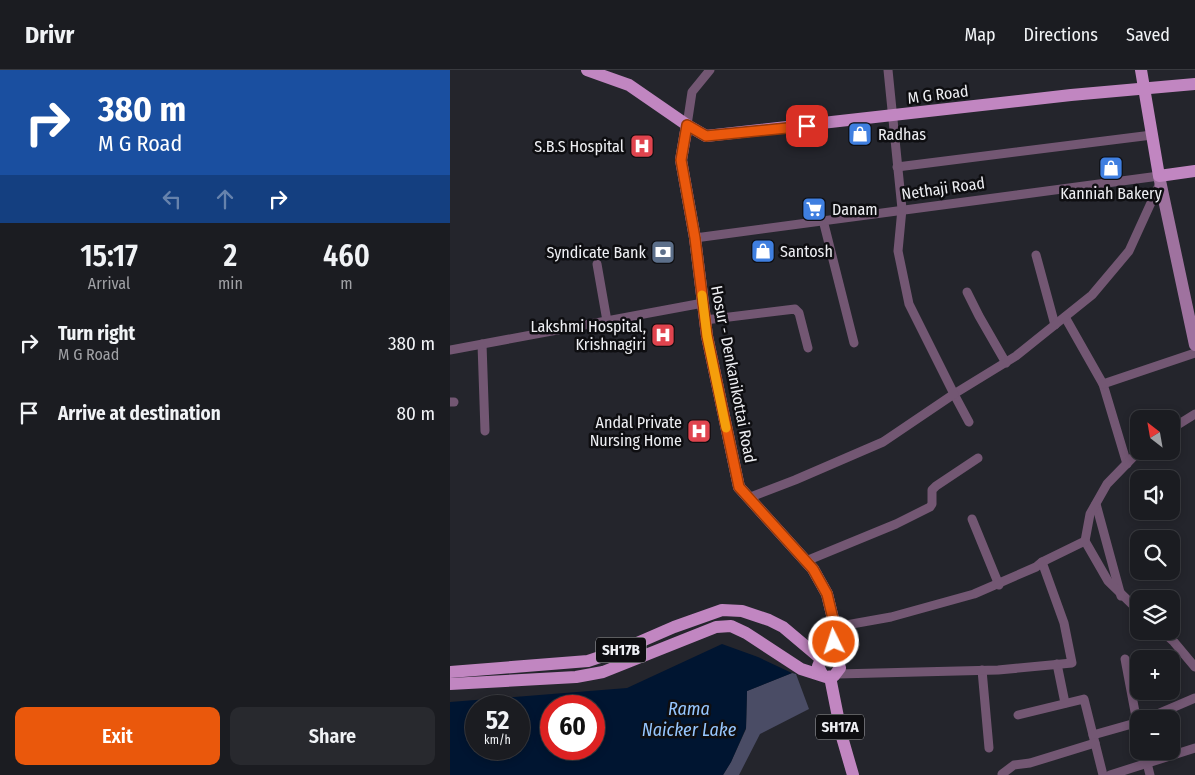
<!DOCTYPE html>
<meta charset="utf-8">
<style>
body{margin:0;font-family:"Fira Sans Condensed",sans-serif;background:#28292e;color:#f1f3f6;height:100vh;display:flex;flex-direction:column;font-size:19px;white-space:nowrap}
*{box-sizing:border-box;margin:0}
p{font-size:16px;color:#a0a1a5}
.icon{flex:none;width:28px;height:28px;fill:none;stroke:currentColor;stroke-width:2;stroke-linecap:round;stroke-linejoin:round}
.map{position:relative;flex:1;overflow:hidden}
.drawer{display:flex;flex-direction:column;background:#1b1c21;width:450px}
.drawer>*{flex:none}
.hud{background:#1a4fa0;color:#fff;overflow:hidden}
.needle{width:32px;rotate:329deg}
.tools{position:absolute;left:680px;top:340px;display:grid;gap:10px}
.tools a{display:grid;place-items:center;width:50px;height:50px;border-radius:10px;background:#1b1c21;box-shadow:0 2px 8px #0003,0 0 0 1px #393a3f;font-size:25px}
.speed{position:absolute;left:15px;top:625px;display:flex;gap:10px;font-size:25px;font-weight:700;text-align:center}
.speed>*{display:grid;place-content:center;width:65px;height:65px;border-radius:50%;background:#1b1c21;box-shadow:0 2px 8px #0003,0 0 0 1px #393a3f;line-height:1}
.speed small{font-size:12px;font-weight:400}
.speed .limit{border:8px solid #d22;background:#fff;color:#111}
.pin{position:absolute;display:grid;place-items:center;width:42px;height:42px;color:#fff;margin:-21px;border-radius:10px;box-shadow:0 2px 8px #0006}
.me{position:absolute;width:55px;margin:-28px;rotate:356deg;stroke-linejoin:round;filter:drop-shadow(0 0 4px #0008)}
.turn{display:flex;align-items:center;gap:18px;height:105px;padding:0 15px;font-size:22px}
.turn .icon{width:65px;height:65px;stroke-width:2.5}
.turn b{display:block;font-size:35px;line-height:42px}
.lanes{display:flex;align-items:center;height:48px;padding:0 15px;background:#0003;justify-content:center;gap:25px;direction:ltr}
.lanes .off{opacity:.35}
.eta{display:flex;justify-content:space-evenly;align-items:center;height:85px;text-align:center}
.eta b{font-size:30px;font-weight:600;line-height:35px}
.action{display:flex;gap:10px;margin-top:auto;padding:10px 15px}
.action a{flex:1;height:58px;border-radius:10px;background:#ea580c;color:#fff;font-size:20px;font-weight:600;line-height:58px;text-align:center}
.action a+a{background:#28292e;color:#f1f3f6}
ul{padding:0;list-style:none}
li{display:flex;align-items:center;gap:15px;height:70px;padding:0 15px}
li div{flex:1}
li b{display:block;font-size:19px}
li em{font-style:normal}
header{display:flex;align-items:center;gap:30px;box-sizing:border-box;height:70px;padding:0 25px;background:#1b1c21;border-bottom:1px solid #393a3f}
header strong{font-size:24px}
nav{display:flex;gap:28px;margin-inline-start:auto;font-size:18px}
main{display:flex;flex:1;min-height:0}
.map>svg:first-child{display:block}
.green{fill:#4a4c65}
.water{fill:#001531;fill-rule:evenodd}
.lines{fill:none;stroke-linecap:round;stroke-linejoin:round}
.minor{stroke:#735773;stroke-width:9}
.secondary{stroke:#9f729f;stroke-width:12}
.primary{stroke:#c186c1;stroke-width:12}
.route-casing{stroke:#983908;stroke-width:12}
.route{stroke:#ea580c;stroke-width:9}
.slow{stroke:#f59e0b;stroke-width:9}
.labels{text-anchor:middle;stroke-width:5;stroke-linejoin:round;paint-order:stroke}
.shield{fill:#0e0e11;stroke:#abacaf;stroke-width:1}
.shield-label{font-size:15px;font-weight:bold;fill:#eeeff3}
.street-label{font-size:16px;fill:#eeeff3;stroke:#0e0e11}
.poi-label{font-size:16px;fill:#eeeff3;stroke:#0e0e11;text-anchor:end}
.water-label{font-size:18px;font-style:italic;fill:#97c7ff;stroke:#0e0e11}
</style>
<header>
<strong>Drivr</strong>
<nav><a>Map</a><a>Directions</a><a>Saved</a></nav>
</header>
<main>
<section class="drawer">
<div class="hud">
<div class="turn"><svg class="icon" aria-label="right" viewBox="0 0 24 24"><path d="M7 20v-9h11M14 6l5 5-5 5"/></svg><div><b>380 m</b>M G Road</div></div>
<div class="lanes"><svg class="icon off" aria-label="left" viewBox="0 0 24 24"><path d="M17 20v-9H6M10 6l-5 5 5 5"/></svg><svg class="icon off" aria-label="ahead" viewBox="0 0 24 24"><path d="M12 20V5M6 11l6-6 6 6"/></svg><svg class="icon" aria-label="right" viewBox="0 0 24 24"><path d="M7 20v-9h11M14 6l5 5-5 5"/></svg></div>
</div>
<div class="eta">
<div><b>15:17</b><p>Arrival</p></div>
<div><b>2</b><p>min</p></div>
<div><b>460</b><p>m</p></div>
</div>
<ul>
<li><svg class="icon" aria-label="right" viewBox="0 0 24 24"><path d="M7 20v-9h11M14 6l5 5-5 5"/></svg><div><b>Turn right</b><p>M G Road</p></div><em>380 m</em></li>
<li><svg class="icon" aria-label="arrive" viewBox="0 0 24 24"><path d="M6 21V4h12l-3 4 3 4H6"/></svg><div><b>Arrive at destination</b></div><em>80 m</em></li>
</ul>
<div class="action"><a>Exit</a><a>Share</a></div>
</section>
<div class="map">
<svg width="745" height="705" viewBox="0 0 745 705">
<rect width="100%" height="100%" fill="#24252c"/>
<path class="green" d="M342 603 346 604 359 639 310 664 289 705H273L281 692 296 659 297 621Z"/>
<path class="water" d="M272 574 308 587 342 603 297 621 296 658 281 692 273 705H0V632L177 618ZM26 636H69V679H26ZM144 636V679H101V636Z"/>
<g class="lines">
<g class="minor">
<path d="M237 55 242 22 260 0"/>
<path d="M447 97 702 65"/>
<path d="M373 150 404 273"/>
<path d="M245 168 709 106"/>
<path d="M586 185 605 255"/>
<path d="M147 194 157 251"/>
<path d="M517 222 529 246 556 293"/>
<path d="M615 247 653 314 677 394"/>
<path d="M255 250 345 239 349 243 358 278"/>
<path d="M32 274 35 361"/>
<path d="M0 280 253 233"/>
<path d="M653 314 745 283"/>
<path d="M0 332H4"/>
<path d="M519 352 504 324 566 286 642 225 679 181 710 113"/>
<path d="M721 359 745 344"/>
<path d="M298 428 345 410 433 372 504 324 459 234 448 181 452 139 438 0"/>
<path d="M646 434 671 526"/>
<path d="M522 449 549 515"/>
<path d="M635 471 658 511 689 541"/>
<path d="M356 491 446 454 480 437 482 434V420L486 416 528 388"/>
<path d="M385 557 441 547 524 524 586 497 592 492 635 471 640 444 657 414 689 381"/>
<path d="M712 561 724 572 745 597"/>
<path d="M675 589 689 663"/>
<path d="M607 594 615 633"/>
<path d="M532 600 539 678"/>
<path d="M387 604 548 600 622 593 614 553 592 492"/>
<path d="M568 645 634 629 653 705"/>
<path d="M696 649 745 628"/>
<path d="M643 665 689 652"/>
<path d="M694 681 700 705"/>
<path d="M552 704 564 695 580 693 645 673"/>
<path d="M660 705 745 678"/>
</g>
<path class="secondary" d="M709 106 745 275"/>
<g class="primary">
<path d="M137 0 179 15 237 55 256 66 621 25 745 14"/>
<path d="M691 0 709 106 745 101"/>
<path d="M237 55 231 90 245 168 257 266 289 417 363 499 377 524 385 557 384 587"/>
<path d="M0 602 138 591 171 580 224 557 272 540 292 541 319 550 333 557 371 589"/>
<path d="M380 607 392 667 403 705"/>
<path d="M0 614 126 607 153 602 266 557 281 556 296 563 351 599 376 607 384 606 390 598 387 589 380 586 371 589 368 596 373 606"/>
</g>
</g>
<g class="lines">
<g class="route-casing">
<path id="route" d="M357 56 256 66 237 55 231 90 245 168 257 266 289 417 363 499 377 524 385 557 384 572"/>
</g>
<use href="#route" class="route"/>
<path class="slow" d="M252 225 257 266 276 358"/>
</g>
<defs>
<g id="shop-square" transform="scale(1.25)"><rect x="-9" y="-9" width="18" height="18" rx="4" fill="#3f7fe0" stroke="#0e0e11"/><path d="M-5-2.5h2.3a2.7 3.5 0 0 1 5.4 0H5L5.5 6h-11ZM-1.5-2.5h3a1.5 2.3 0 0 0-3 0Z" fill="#fff"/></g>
<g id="hospital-square" transform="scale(1.25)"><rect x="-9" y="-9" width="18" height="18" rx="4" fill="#e0444e" stroke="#0e0e11"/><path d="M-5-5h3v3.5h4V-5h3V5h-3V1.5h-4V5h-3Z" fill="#fff"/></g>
<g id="supermarket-square" transform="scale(1.25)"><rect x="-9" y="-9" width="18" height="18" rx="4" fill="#3f7fe0" stroke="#0e0e11"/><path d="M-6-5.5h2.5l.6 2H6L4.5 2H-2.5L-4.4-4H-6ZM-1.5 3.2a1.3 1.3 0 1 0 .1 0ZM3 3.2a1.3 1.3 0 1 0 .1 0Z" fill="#fff"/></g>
<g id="bank-square" transform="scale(1.25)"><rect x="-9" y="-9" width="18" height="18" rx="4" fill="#5c6f8a" stroke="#0e0e11"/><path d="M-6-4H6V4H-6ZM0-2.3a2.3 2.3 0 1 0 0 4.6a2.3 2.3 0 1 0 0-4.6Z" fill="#fff"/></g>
</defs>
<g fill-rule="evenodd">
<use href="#shop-square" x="410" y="64"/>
<use href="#hospital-square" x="192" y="76"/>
<use href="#shop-square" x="661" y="98"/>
<use href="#supermarket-square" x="364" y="139"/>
<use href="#shop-square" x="313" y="181"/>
<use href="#bank-square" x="213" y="182"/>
<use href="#hospital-square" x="213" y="265"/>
<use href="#hospital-square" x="249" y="361"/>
</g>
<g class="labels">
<g class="shield">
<rect x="146" y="567.5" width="50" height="25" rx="4"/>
<rect x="366" y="644.5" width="48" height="25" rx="4"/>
</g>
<g class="shield-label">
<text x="171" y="585">SH17B</text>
<text x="390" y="662">SH17A</text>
</g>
<g class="street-label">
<text transform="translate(488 24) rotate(-7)" y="6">M G Road</text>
<text transform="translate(493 118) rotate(-8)" y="6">Nethaji Road</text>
<text transform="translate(284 304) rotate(79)" y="6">Hosur - Denkanikottai Road</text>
</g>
<g class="poi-label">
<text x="428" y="70" text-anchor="start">Radhas</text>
<text x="174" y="82">S.B.S Hospital</text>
<text x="661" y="129" text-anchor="middle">Kanniah Bakery</text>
<text x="382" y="145" text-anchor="start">Danam</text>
<text x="330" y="187" text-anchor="start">Santosh</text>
<text x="196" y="188">Syndicate Bank</text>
<text x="196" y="262">Lakshmi Hospital,<tspan x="196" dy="18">Krishnagiri</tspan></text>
<text x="232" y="358">Andal Private<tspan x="232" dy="18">Nursing Home</tspan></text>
</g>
<g class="water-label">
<text x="239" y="645">Rama<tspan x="239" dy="21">Naicker Lake</tspan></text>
</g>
</g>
</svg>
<div class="tools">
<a><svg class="needle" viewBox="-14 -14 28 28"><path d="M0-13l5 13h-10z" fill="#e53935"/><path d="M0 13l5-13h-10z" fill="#a0a1a5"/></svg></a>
<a><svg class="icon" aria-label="sound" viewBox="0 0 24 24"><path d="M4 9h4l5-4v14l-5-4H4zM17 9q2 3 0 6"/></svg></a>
<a><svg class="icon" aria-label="search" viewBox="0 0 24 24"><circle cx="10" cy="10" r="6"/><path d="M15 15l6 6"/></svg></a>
<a><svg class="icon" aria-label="layers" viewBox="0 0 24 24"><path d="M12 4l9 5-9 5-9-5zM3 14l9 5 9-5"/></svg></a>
<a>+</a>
<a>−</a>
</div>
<div class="speed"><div>52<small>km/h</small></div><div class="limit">60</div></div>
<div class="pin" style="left:357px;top:56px;background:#d93025"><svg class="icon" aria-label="arrive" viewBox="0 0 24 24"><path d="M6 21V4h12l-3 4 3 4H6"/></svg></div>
<svg class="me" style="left:384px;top:572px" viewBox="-20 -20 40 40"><circle r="17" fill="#ea580c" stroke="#fff" stroke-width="3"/><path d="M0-11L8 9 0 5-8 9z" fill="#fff"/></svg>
</div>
</main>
